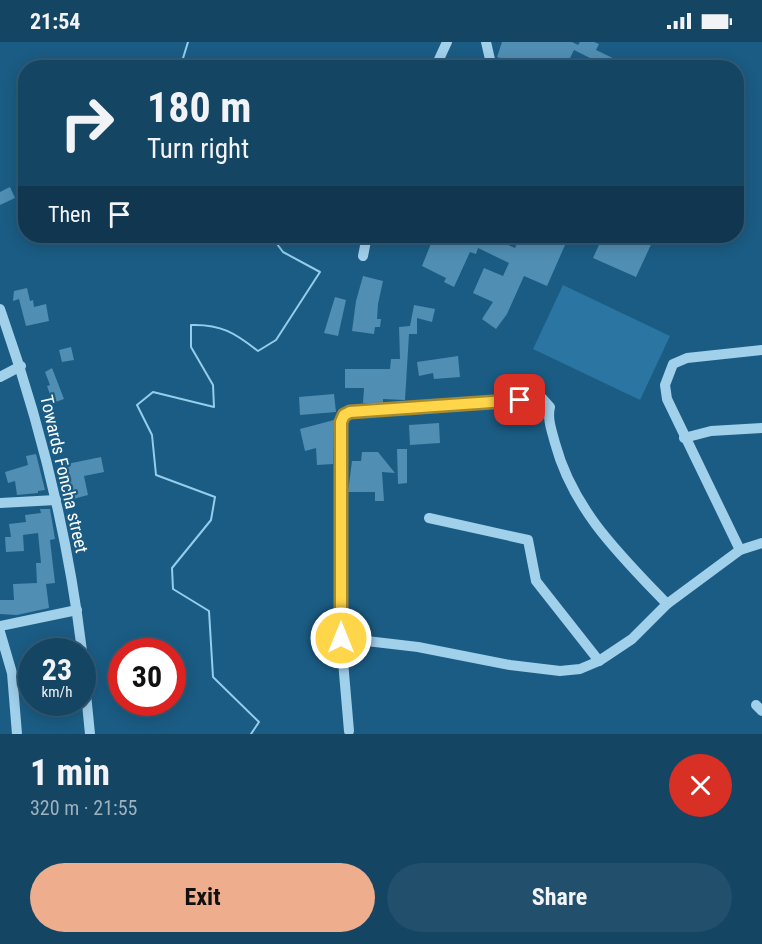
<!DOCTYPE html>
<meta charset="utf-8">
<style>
body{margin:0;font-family:"Roboto Condensed",sans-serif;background:#214f6c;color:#f1f3f6;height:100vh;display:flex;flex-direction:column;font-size:22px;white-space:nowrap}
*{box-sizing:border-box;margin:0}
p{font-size:20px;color:#9db1be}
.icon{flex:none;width:33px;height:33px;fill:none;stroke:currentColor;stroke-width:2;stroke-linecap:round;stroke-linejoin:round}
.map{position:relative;height:692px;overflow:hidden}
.drawer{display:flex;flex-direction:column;background:#144563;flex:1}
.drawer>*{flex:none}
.top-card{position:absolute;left:18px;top:18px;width:726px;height:183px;border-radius:24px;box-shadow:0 3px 15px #0003,0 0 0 2px #335d78;background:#144563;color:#f1f3f6;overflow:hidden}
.speed{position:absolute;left:18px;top:596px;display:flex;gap:12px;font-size:30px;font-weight:700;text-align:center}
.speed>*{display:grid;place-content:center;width:78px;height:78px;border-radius:50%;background:#144563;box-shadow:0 3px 15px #0003,0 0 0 2px #335d78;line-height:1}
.speed small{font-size:15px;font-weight:400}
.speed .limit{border:9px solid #d22;background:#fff;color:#111}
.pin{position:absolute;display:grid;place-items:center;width:51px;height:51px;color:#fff;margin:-26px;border-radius:12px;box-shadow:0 3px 9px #0006}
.me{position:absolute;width:66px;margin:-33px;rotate:0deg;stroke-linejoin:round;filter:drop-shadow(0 0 4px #0008)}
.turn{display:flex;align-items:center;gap:21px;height:126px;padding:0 30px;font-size:27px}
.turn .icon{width:78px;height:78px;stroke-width:2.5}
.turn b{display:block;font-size:42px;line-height:51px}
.then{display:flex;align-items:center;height:57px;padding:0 30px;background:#0003;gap:12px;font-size:22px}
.round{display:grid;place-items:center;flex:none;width:63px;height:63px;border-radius:32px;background:#214f6c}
.headline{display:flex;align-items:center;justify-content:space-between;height:102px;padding:0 30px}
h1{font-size:36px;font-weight:700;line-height:45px}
.cta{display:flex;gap:12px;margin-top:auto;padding:12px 30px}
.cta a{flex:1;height:69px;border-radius:36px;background:#eead8d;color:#111;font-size:24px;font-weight:700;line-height:69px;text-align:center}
.cta a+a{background:#214f6c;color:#f1f3f6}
.status{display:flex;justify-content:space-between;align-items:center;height:42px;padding:0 30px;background:#144563;direction:ltr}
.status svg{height:16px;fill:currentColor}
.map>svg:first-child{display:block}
.green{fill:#2a75a1}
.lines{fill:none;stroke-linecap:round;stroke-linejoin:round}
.stream{stroke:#94cded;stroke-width:2}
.building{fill:#508eb3}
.minor{stroke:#a1d0eb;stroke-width:10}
.route-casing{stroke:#a68a30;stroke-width:15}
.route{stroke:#ffd54a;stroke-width:10}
.labels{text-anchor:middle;stroke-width:4.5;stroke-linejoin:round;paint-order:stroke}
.street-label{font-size:18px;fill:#fff;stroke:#1b5c84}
</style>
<div class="status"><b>21:54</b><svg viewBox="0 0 49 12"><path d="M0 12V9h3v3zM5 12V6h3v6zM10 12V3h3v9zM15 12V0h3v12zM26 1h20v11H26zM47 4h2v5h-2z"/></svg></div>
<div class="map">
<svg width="762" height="692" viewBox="0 0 762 692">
<rect width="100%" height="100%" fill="#1b5c84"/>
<path class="green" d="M563 243 670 294 640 358 533 307Z"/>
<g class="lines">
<g class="stream">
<path d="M180 26 188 0"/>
<path d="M251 692 259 680 213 635 209 569 173 547 172 526 211 478 215 455 156 433 152 393 137 363 153 350 214 365 213 343 191 305V283C221 282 235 291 258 309L276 298 320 230 283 210 271 194"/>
</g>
</g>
<g class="building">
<path d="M502 0H572L578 3 580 0H594L599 2 596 8 623 21 621 26H588L592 17 574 8 565 26H523L497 15Z"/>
<path d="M10 145 15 156 0 163V150Z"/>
<path d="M434 194H488L515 206 520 194H569L547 244 524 234 507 272 496 287 482 277 493 260 473 251 484 226 503 234 509 221 478 206 476 212 470 210 454 245 444 240 446 236 422 224Z"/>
<path d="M603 194H655L636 235 593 216Z"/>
<path d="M363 234 383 239 378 262 377 277H381L380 285H375L374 292 352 289 356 259Z"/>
<path d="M27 246 30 259 33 258 34 265 46 262 49 279 26 284 19 257 13 259 14 249Z"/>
<path d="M335 255 346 258 338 294 324 291Z"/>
<path d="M414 263 435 267 432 280 417 276V292H409L405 358 383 357V361H363L364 346H345V327H390L391 317H400L399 285 410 284Z"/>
<path d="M71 305 74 318 62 320 59 308Z"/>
<path d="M458 314 460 335 434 337 433 331 419 334 417 320Z"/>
<path d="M52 326 64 357 53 361 47 344 50 343 45 330Z"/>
<path d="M334 352 336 370 300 373 299 355Z"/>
<path d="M334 378 333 422 317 423 316 406 305 409 300 387Z"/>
<path d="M439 381 440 401 410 403 409 383Z"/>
<path d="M397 407H407V441L398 442Z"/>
<path d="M362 410H378L395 431 382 430 384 459H375V450H348L352 419H361Z"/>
<path d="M36 412 45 448 38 449V451L17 453 15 439 8 441 5 430 28 423 26 414Z"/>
<path d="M101 415 104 430 84 434 88 453 73 457 68 434 64 435 62 423Z"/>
<path d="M40 467H50L55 497 50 498 55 541 46 542 49 566 17 573 0 572V558H14L13 542 37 541 36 521H41L38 491 23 493 24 509 6 510 5 495H11L9 482 26 480 25 473 41 471Z"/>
</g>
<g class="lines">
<g class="minor">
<path d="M486 0 492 26"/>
<path d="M435 26 447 0"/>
<path d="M363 214 367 194"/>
<path d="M0 267C39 377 68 493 82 609"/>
<path d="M0 335 21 324"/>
<path d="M684 396 711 389 762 386"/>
<path d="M0 461 56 458"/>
<path d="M429 476 528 498 536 539 599 619"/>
<path d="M740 508 667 357 665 343 673 322 687 316 762 308"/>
<path d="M0 584 77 568"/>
<path d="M0 590 12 631 17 692"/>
<path d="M341 596 418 605 510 623 560 629 580 627 599 619 632 597 667 562 740 508 762 501"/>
<path d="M82 612 90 692"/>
<path d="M756 663 762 669"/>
<path d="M349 689 341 596V380L344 373 350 370 433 366 542 356 550 365C547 377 552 389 555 401 573 468 620 513 667 562"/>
</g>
</g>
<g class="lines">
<g class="route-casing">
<path id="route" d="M341 596V380L344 373 350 370 520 358"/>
</g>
<use href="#route" class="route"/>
</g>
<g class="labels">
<g class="street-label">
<text transform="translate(64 432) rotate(77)" y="6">Towards Foncha street</text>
</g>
</g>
</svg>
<div class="speed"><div>23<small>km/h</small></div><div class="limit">30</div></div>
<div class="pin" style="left:520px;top:358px;background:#d93025"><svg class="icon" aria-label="arrive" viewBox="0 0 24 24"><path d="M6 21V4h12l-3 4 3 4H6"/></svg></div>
<svg class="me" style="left:341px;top:596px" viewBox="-20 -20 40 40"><circle r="17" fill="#ffd54a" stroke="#fff" stroke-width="3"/><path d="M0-11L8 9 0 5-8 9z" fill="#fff"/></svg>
<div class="top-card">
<div class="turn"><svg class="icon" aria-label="right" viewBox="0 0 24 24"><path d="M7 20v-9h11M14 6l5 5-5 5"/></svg><div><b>180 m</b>Turn right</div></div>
<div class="then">Then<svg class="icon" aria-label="arrive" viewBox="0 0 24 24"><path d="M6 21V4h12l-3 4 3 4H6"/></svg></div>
</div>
</div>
<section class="drawer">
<div class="headline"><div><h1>1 min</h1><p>320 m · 21:55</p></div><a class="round" style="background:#d93025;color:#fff"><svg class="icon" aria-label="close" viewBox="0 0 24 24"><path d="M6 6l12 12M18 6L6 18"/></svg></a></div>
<div class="cta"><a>Exit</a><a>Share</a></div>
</section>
